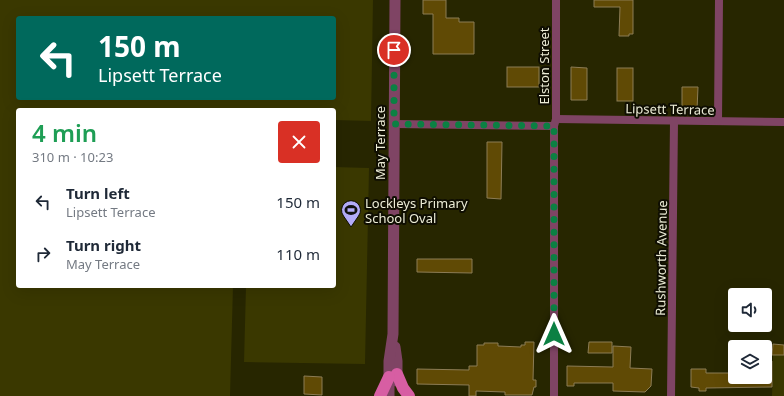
<!DOCTYPE html>
<meta charset="utf-8">
<style>
body{margin:0;font-family:"Noto Sans",sans-serif;background:#f6f6f7;color:#1f2937;height:100vh;display:flex;flex-direction:column;font-size:15px;white-space:nowrap}
*{box-sizing:border-box;margin:0}
p{font-size:13px;color:#747a83}
.icon{flex:none;width:22px;height:22px;fill:none;stroke:currentColor;stroke-width:2;stroke-linecap:round;stroke-linejoin:round}
.map{position:relative;flex:1;overflow:hidden}
.side{position:absolute;left:16px;top:108px;width:320px;height:180px;display:flex;flex-direction:column;background:#fff;border-radius:4px;box-shadow:0 4px 16px #0002}
.side>*{flex:none}
.top-card{position:absolute;left:16px;top:16px;width:320px;height:84px;border-radius:4px;box-shadow:0 4px 16px #0002;background:#00695c;color:#fff;overflow:hidden}
.buttons{position:absolute;left:728px;top:288px;display:grid;gap:8px}
.buttons a{display:grid;place-items:center;width:44px;height:44px;border-radius:4px;background:#fff;box-shadow:0 4px 16px #0002;font-size:20px}
.pin{position:absolute;display:grid;place-items:center;width:34px;height:34px;color:#fff;margin:-17px;border:2px solid #fff;border-radius:50%;box-shadow:0 1px 4px #0007}
.me{position:absolute;width:44px;margin:-22px;rotate:0deg;stroke-linejoin:round;filter:drop-shadow(0 0 3px #0008)}
.turn{display:flex;align-items:center;gap:14px;height:84px;padding:0 16px;font-size:18px}
.turn .icon{width:52px;height:52px;stroke-width:2.5}
.turn b{display:block;font-size:28px;line-height:34px}
.round{display:grid;place-items:center;flex:none;width:42px;height:42px;border-radius:4px;background:#f6f6f7}
.overview{display:flex;align-items:center;justify-content:space-between;height:68px;padding:0 16px}
h1{font-size:24px;font-weight:600;line-height:30px;color:#1e9e55}
ul{padding:0;list-style:none}
li{display:flex;align-items:center;gap:12px;height:52px;padding:0 16px}
li div{flex:1}
li b{display:block;font-size:15px}
li em{font-style:normal}
.map>svg:first-child{display:block}
.green{fill:#3a3800;fill-rule:evenodd}
.building{fill:#604a05;stroke:#8c7c55}
.lines{fill:none;stroke-linecap:round;stroke-linejoin:round}
.minor{stroke:#7f4464;stroke-width:8}
.tertiary{stroke:#7f4464;stroke-width:11}
.primary{stroke:#d75ea3;stroke-width:12}
.route{stroke:#0b8043;stroke-width:7;stroke-dasharray:0 12.6}
.labels{text-anchor:middle;stroke-width:4;stroke-linejoin:round;paint-order:stroke}
.street-label{font-size:13px;fill:#ececd6;stroke:#0f0e02}
.poi-label{font-size:13px;fill:#ececd6;stroke:#0f0e02;text-anchor:start}
</style>
<div class="map">
<svg width="784" height="396" viewBox="0 0 784 396">
<rect width="100%" height="100%" fill="#272600"/>
<g class="green">
<path d="M0 0H373L371 121 334 120V110H18V286H233L230 396H0ZM18 18H334V98H18Z"/>
<path d="M334 167 369 168 365 364 244 362 246 286H334Z"/>
<path d="M773 355H784V396H772Z"/>
</g>
<g class="building">
<path d="M423 0H446V18H459V22H474V54H433V14H423Z"/>
<path d="M594 0H633V34H629V36H619L620 7H594Z"/>
<rect x="507" y="67" width="32" height="20"/>
<path d="M571 67 587 68V100H571Z"/>
<rect x="617" y="68" width="16" height="33"/>
<path d="M682 87H698L697 110 682 109Z"/>
<path d="M487 142H502L501 199 487 198Z"/>
<path d="M417 259H472V273L417 272Z"/>
<path d="M525 342H534L533 380H536V387H534L532 395H505V392L476 391V396H469V385L417 384V369L469 370V366H477V345H484V343H498V346L521 347V345H525Z"/>
<path d="M589 342H612V353H588Z"/>
<path d="M773 344 784 345V355H772Z"/>
<path d="M613 346 631 347 630 368 652 369 651 386 645 392 613 391V383H574V386H567V366L613 367Z"/>
<path d="M765 361H772V387L706 388V391H699V388L691 387V369H706V373H735V377H765Z"/>
<path d="M304 376 322 377V395L304 394Z"/>
</g>
<g class="lines">
<g class="minor">
<path d="M556 119 784 122"/>
<path d="M718 121 719 0"/>
<path d="M394 124 554 126"/>
<path d="M554 396V126L556 119V0"/>
<path d="M671 396 674 121"/>
</g>
<g class="tertiary">
<path d="M395 347 397 361V381"/>
<path d="M389 396V361L393 334 395 0"/>
</g>
<g class="primary">
<path d="M397 374 403 388 409 396"/>
<path d="M380 396 389 377"/>
</g>
</g>
<g class="lines">
<path class="route" d="M394 50V124L554 126V334"/>
</g>
<defs>
<g id="stadium-pin" transform="scale(1)"><path d="M0 17L-7.5 6A9.5 9.5 0 1 1 7.5 6Z" fill="#b3acf9" stroke="#0f0e02"/><path d="M0-5a6.5 5 0 1 0 0 10a6.5 5 0 1 0 0-10ZM-3.5-1.8h7v3.6h-7Z" fill="#111"/></g>
</defs>
<g fill-rule="evenodd">
<use href="#stadium-pin" x="351" y="210"/>
</g>
<g class="labels">
<g class="street-label">
<text transform="translate(544 66) rotate(-90)" y="5">Elston Street</text>
<text transform="translate(670 109) rotate(1)" y="5">Lipsett Terrace</text>
<text transform="translate(380 143) rotate(-90)" y="5">May Terrace</text>
<text transform="translate(661 258) rotate(-89)" y="5">Rushworth Avenue</text>
</g>
<g class="poi-label">
<text x="365" y="208">Lockleys Primary<tspan x="365" dy="15">School Oval</tspan></text>
</g>
</g>
</svg>
<div class="buttons">
<a><svg class="icon" aria-label="sound" viewBox="0 0 24 24"><path d="M4 9h4l5-4v14l-5-4H4zM17 9q2 3 0 6"/></svg></a>
<a><svg class="icon" aria-label="layers" viewBox="0 0 24 24"><path d="M12 4l9 5-9 5-9-5zM3 14l9 5 9-5"/></svg></a>
</div>
<div class="pin" style="left:394px;top:50px;background:#d93025"><svg class="icon" aria-label="arrive" viewBox="0 0 24 24"><path d="M6 21V4h12l-3 4 3 4H6"/></svg></div>
<svg class="me" style="left:554px;top:334px" viewBox="-20 -20 40 40"><path d="M0-17L14 15 0 8-14 15z" fill="#0b8043" stroke="#fff" stroke-width="4"/></svg>
<div class="top-card">
<div class="turn"><svg class="icon" aria-label="left" viewBox="0 0 24 24"><path d="M17 20v-9H6M10 6l-5 5 5 5"/></svg><div><b>150 m</b>Lipsett Terrace</div></div>
</div>
<section class="side">
<div class="overview"><div><h1>4 min</h1><p>310 m · 10:23</p></div><a class="round" style="background:#d93025;color:#fff"><svg class="icon" aria-label="close" viewBox="0 0 24 24"><path d="M6 6l12 12M18 6L6 18"/></svg></a></div>
<ul>
<li><svg class="icon" aria-label="left" viewBox="0 0 24 24"><path d="M17 20v-9H6M10 6l-5 5 5 5"/></svg><div><b>Turn left</b><p>Lipsett Terrace</p></div><em>150 m</em></li>
<li><svg class="icon" aria-label="right" viewBox="0 0 24 24"><path d="M7 20v-9h11M14 6l5 5-5 5"/></svg><div><b>Turn right</b><p>May Terrace</p></div><em>110 m</em></li>
</ul>
</section>
</div>
